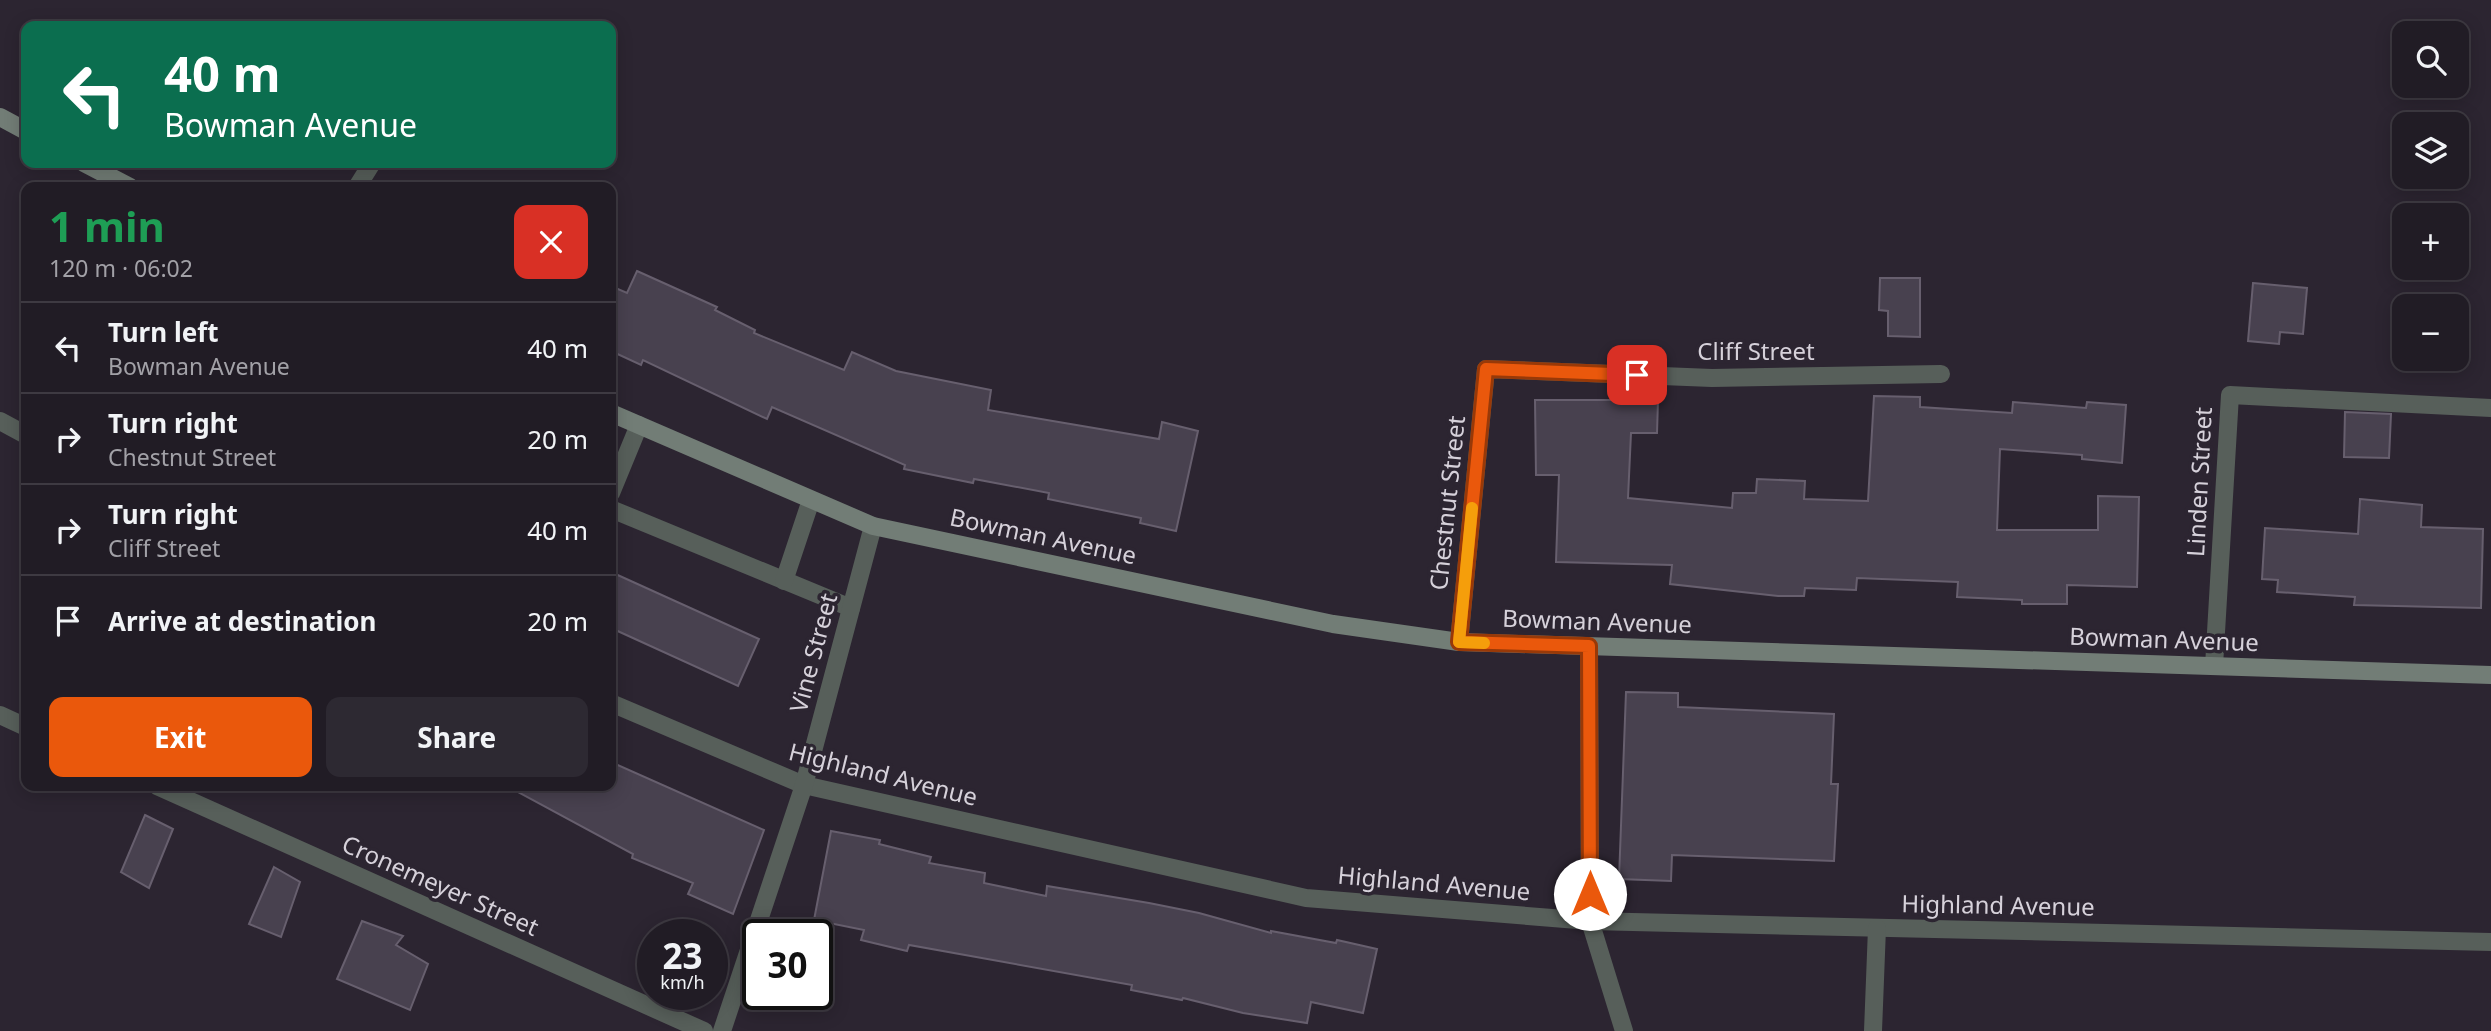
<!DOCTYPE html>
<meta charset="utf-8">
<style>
body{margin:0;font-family:"Noto Sans",sans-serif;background:#2d2932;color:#f1f3f6;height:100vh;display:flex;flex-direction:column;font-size:26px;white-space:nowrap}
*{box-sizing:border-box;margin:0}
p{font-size:23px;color:#a2a1a7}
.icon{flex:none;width:38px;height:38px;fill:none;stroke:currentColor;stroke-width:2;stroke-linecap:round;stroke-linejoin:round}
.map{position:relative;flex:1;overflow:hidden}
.drawer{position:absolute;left:21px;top:182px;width:595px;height:609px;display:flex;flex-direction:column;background:#211c25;border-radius:14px;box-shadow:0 4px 18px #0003,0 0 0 2px #3e3a42}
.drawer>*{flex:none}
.hud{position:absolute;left:21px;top:21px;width:595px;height:147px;border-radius:14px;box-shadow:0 4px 18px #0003,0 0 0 2px #3e3a42;background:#0b6e4f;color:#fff;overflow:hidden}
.controls{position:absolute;left:2392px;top:21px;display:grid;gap:14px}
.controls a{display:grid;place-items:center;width:77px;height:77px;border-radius:14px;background:#211c25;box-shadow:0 4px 18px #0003,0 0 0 2px #3e3a42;font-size:35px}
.speed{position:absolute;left:637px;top:919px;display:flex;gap:14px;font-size:35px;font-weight:700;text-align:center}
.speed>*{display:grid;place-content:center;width:91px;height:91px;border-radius:50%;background:#211c25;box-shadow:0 4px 18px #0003,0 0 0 2px #3e3a42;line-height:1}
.speed small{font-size:18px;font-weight:400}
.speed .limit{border:4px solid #111;border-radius:10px;background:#fff;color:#111}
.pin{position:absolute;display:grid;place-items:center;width:60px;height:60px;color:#fff;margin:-30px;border-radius:14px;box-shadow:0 4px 10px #0006}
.me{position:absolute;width:77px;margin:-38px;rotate:0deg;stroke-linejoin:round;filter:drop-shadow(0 0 5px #0008)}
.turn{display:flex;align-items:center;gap:24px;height:147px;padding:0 28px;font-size:32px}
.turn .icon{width:91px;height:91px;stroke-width:2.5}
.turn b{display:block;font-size:49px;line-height:60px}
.round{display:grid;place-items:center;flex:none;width:74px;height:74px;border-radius:14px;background:#2d2932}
.head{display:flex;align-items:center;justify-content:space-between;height:119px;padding:0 28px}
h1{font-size:42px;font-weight:700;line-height:52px;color:#1e9e55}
.primary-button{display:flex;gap:14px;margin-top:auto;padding:14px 28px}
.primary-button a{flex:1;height:80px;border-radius:14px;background:#ea580c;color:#fff;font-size:28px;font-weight:700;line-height:80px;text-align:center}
.primary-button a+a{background:#2d2932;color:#f1f3f6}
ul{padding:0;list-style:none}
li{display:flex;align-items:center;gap:21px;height:91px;padding:0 28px;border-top:2px solid #3e3a42}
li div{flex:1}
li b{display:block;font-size:26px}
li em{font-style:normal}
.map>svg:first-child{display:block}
.building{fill:#48414f;stroke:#675f6e;stroke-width:2}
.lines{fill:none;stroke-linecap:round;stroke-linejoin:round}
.lane{stroke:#575f5a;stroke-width:18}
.street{stroke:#575f5a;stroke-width:18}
.secondary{stroke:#727d76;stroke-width:18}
.route-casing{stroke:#983908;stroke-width:18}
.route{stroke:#ea580c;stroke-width:12}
.slow{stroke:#f59e0b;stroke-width:12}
.labels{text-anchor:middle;stroke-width:7;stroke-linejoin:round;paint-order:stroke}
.street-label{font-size:24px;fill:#d6d1da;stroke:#2c2531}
</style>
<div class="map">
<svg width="2491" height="1031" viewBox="0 0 2491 1031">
<rect width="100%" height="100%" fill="#2c2531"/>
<g class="building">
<path d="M637 271 717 307 715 310 755 330 754 333 844 370 852 352 896 371 991 390 988 410 1159 439 1162 422 1198 431 1176 531 1140 523 1141 518 1048 499 1049 493 974 479 973 483 904 469 905 465 772 407 767 419 643 360 641 365 611 351V286L627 293Z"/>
<path d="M1880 278H1920V337L1888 336V311L1879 310Z"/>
<path d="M2253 283 2307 288 2303 334 2280 332 2279 344 2248 341Z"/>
<path d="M1874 396 1920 397V407L2012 413 2013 402 2086 408 2087 402 2126 405 2122 463 2082 459V455L2000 449 1997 530H2098V496L2139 497 2137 587 2067 585V604H2022V600L1957 597 1958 582 1857 578 1856 590 1805 588 1804 596H1778L1670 584 1672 565 1556 562 1559 475H1536L1535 400H1658L1657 433H1631L1628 498 1732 508 1733 493H1756L1757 479 1805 481 1804 499 1868 501Z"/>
<path d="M2345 412 2391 414 2389 458 2344 457Z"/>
<path d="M2360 499 2422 505 2421 527 2483 529 2481 608 2354 605 2355 597 2277 592 2278 580 2262 579 2265 528 2358 534Z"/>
<path d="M611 572 759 639 738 686 611 628Z"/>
<path d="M1626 692 1678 693V707L1834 714 1831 784H1838L1834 861 1672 855 1671 881 1619 879Z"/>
<path d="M611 762 764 830 733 914 688 894 693 883 632 858 633 854 507 786H611Z"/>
<path d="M145 815 173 829 149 888 121 872Z"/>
<path d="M831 831 880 840 879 844 931 857 929 863 985 873 984 883 1046 896 1047 886 1149 903 1199 913 1271 933V931L1336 943 1337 940 1377 949 1363 1013 1311 1002 1307 1023 1243 1013 1183 998 1182 1000 1131 990 1132 985 909 945 907 951 861 940 864 930 814 920Z"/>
<path d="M274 867 300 882 281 937 249 924Z"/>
<path d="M362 921 403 936 396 945 428 964 410 1010 337 979Z"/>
</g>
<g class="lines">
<g class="lane">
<path d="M611 493 639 425"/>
<path d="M611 509 851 608"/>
<path d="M784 581 811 500"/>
</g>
<g class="street">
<path d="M357 187 372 163"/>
<path d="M0 421 26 435"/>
<path d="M1459 642 1486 369 1712 378 1941 374"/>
<path d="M1589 646 1590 921 1624 1031"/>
<path d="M2214 666 2230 395 2491 408"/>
<path d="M611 703 804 785 1306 898 1590 921 2491 942"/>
<path d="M0 715 26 727"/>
<path d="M157 786 704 1031"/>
<path d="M722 1031 804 785 873 526"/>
<path d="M1873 1031 1877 928"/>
</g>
<g class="secondary">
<path d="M0 117 26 131"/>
<path d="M84 163 130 187"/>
<path d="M611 413 873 526 1333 624 1459 642 2491 675"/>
</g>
</g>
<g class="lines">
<g class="route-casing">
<path id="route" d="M1590 894 1589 646 1459 642 1486 369 1637 375"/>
</g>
<use href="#route" class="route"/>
<path class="slow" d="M1472 508 1459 642 1484 643"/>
</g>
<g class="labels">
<g class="street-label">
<text x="1756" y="360">Cliff Street</text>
<text transform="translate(2200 482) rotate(-87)" y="8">Linden Street</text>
<text transform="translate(1448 503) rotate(-84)" y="8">Chestnut Street</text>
<text transform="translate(1043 537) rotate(12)" y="8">Bowman Avenue</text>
<text transform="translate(1597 622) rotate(2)" y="8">Bowman Avenue</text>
<text transform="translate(2164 640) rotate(2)" y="8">Bowman Avenue</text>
<text transform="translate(814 653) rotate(-75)" y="8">Vine Street</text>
<text transform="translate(883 775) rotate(14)" y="8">Highland Avenue</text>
<text transform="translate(1434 884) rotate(5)" y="8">Highland Avenue</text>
<text transform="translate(440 886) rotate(24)" y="8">Cronemeyer Street</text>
<text transform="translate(1998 906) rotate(1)" y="8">Highland Avenue</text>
</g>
</g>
</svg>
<div class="controls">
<a><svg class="icon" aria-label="search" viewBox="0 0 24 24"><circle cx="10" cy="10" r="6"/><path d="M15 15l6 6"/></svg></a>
<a><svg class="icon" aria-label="layers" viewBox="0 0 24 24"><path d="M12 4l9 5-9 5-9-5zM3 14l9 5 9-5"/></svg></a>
<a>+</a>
<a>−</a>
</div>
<div class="speed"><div>23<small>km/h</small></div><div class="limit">30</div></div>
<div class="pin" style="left:1637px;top:375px;background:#d93025"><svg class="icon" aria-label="arrive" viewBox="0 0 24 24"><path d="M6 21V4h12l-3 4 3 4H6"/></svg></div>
<svg class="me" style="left:1590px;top:894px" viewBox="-20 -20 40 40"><circle r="19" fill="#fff"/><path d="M0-13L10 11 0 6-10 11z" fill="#ea580c"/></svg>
<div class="hud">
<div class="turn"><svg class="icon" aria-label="left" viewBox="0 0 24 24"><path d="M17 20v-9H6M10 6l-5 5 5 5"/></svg><div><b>40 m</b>Bowman Avenue</div></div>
</div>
<section class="drawer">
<div class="head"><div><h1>1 min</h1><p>120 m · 06:02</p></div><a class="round" style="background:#d93025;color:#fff"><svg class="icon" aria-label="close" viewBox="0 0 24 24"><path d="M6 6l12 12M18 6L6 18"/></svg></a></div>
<ul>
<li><svg class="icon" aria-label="left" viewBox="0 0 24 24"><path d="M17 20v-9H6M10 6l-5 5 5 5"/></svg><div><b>Turn left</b><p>Bowman Avenue</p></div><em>40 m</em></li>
<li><svg class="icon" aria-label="right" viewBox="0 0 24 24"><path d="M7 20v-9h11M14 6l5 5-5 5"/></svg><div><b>Turn right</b><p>Chestnut Street</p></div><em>20 m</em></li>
<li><svg class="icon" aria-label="right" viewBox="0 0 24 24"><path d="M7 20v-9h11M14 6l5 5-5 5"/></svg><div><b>Turn right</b><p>Cliff Street</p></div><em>40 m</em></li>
<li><svg class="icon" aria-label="arrive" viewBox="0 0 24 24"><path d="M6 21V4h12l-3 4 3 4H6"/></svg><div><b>Arrive at destination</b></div><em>20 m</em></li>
</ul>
<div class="primary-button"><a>Exit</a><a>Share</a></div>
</section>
</div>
